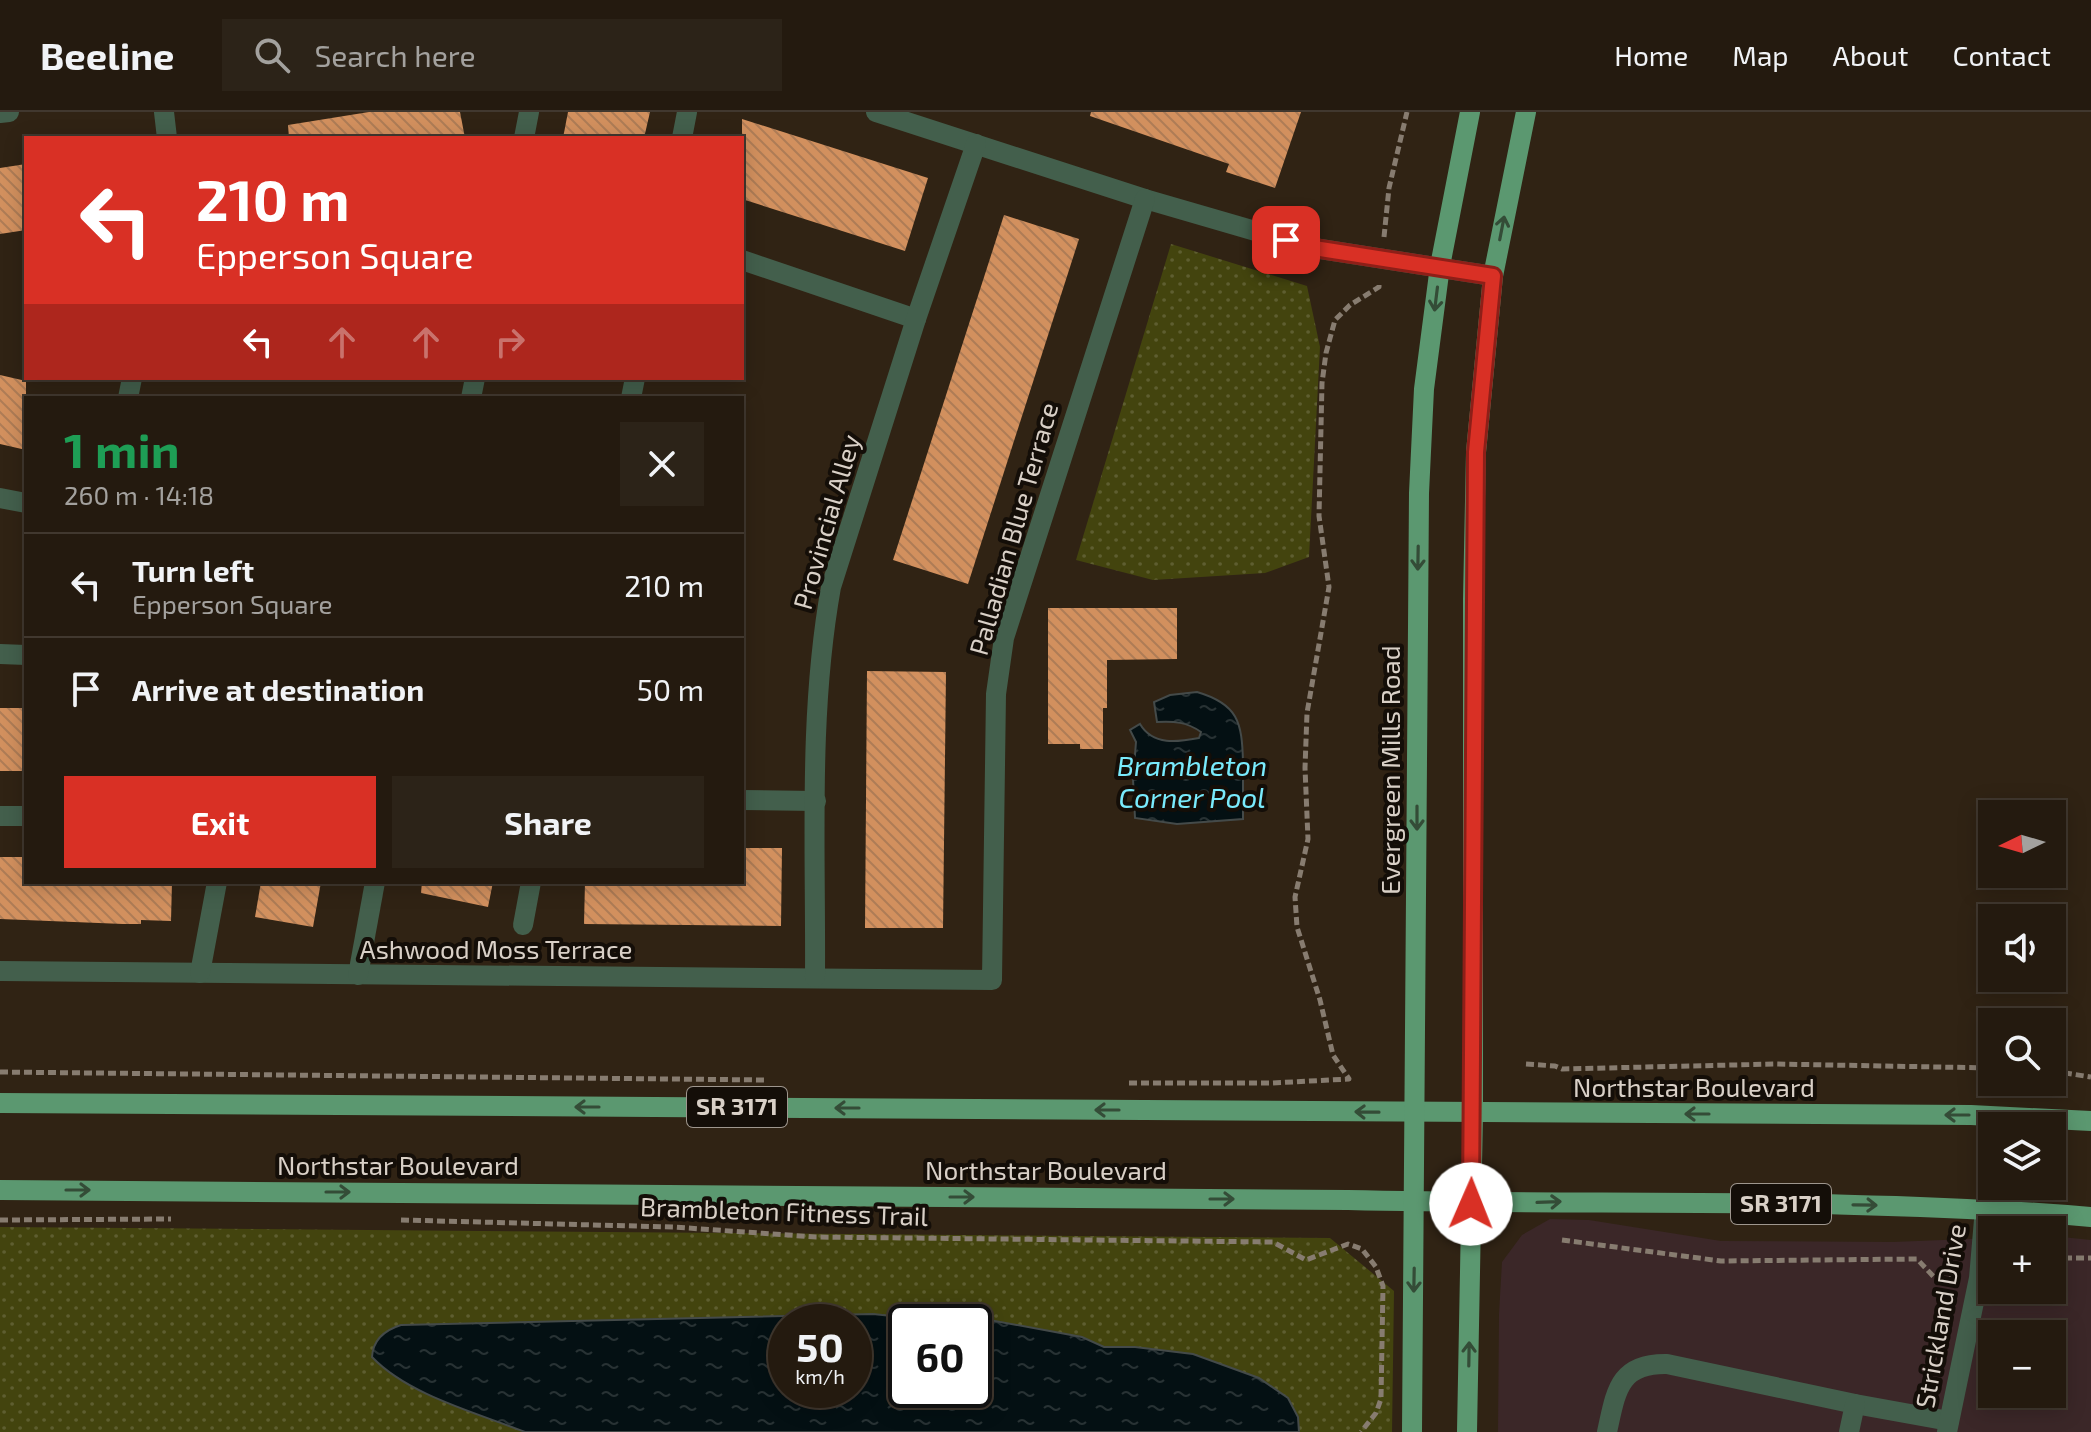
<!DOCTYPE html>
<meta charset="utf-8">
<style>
body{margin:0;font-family:"Exo 2",sans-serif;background:#2c2318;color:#f1f3f6;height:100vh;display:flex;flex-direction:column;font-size:30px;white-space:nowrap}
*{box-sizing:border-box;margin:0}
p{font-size:26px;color:#a3a19e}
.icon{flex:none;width:44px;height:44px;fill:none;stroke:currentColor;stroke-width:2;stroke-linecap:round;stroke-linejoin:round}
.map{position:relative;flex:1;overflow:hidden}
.details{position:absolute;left:24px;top:284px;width:720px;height:488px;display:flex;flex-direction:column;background:#241a0f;border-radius:0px;box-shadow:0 4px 20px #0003,0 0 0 2px #41382f}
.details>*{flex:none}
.hud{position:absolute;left:24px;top:24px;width:720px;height:244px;border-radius:0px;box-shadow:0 4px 20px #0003,0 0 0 2px #41382f;background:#d93025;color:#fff;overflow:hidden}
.needle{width:52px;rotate:265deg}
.fabs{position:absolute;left:1978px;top:688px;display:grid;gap:16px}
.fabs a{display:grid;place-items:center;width:88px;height:88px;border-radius:0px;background:#241a0f;box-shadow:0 4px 20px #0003,0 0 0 2px #41382f;font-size:40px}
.speed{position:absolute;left:768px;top:1192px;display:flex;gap:16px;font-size:40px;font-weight:700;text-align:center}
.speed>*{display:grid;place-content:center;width:104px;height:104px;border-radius:50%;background:#241a0f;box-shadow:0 4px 20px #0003,0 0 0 2px #41382f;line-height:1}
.speed small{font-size:20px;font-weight:400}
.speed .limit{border:4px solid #111;border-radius:12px;background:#fff;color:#111}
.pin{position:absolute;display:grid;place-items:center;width:68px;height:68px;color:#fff;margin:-34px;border-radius:16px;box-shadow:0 4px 12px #0006}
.me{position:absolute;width:88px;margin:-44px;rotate:1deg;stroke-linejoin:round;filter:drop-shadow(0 0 6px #0008)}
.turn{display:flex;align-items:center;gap:28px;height:168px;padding:0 40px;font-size:36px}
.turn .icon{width:104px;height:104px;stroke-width:2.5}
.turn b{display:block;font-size:56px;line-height:68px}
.lanes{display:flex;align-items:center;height:76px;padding:0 40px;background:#0003;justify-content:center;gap:40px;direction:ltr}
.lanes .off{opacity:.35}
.round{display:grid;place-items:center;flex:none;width:84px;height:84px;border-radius:0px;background:#2c2318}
.head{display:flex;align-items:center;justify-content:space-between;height:136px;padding:0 40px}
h1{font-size:48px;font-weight:700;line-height:60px;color:#1e9e55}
.cta{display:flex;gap:16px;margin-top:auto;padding:16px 40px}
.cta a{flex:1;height:92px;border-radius:0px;background:#d93025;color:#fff;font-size:32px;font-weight:700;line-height:92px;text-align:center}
.cta a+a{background:#2c2318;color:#f1f3f6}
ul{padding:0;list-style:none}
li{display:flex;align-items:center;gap:24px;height:104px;padding:0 40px;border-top:2px solid #41382f}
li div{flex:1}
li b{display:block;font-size:30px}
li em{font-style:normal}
header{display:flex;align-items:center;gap:48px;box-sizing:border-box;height:112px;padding:0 40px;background:#241a0f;border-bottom:2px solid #41382f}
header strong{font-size:38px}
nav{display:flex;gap:44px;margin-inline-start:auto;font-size:28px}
.search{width:560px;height:72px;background:#2c2318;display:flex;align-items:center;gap:20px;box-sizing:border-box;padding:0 28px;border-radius:0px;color:#a3a19e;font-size:30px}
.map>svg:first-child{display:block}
.commercial{fill:#3b2728;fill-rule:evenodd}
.grass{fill:url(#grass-dots);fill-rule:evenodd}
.water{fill:url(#water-ripples);stroke:#444a49;stroke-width:2;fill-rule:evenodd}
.building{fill:url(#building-back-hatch)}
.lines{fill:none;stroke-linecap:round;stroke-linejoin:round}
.path{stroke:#877c70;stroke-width:5;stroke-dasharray:8 4;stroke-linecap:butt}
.minor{stroke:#435f4c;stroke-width:20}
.major{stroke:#5b9870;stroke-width:20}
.oneway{stroke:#344c37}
.route-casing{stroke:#8d1f18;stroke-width:20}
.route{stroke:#d93025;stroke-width:14}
.labels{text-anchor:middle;stroke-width:8;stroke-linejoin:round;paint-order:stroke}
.shield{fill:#140e08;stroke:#9e968e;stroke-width:2}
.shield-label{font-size:24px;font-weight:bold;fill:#d9d0c7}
.street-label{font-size:26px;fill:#d9d0c7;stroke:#140e08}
.water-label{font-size:28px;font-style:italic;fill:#79ebfd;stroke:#140e08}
</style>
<header>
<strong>Beeline</strong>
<div class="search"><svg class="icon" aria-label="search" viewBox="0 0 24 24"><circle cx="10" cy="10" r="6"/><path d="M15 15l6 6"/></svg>Search here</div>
<nav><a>Home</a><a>Map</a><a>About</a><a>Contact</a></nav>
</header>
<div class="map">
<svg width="2091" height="1320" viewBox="0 0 2091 1320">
<defs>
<pattern id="grass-dots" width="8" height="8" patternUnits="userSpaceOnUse" patternTransform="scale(2)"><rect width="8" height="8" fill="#43440e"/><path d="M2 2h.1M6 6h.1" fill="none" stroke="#5e5e30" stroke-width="1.8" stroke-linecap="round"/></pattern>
<pattern id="water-ripples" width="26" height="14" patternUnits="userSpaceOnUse" patternTransform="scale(2)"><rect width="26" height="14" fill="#041013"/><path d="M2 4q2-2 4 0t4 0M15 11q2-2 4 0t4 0" fill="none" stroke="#283234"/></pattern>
<pattern id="building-back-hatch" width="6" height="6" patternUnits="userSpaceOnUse" patternTransform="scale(2)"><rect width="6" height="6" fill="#d2905e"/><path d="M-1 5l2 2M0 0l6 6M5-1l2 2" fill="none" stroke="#ae7c56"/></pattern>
</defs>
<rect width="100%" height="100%" fill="#302314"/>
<path class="commercial" d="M1550 1107 1589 1108 1721 1129 1893 1130 1992 1126V1178H2052V1124L2091 1128V1320H1498L1499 1202 1502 1150 1522 1123ZM1992 1222H2052V1282H1992Z"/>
<g class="grass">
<path d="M1171 132 1307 174 1320 235 1309 445 1265 461 1153 468 1076 448Z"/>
<path d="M0 1115 1330 1126 1394 1179 1392 1320H0ZM786 1210H854V1278H786ZM906 1210H974V1278H906Z"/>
</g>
<g class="water">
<path d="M1197 580C1238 592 1242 610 1243 650 1243 669 1243 688 1243 707L1177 712 1135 706 1133 667 1136 630 1130 618 1140 612C1153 634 1178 630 1199 626L1201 620C1187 610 1174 609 1157 610L1154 590 1170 583Z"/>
<path d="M873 1202 901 1205 957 1202 1082 1225 1104 1235H1135L1193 1242 1259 1266 1288 1286 1298 1305 1299 1320H525C477 1301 408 1283 372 1245 373 1227 385 1218 401 1213ZM786 1210H854V1278H786ZM906 1210H974V1278H906Z"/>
</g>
<g class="building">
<path d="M369 0H460L465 26H289L288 13Z"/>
<path d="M568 0H650L644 26H563Z"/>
<path d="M1091 0H1301L1275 76 1226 60 1229 52 1090 4Z"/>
<path d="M742 7 928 66 905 139 742 87Z"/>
<path d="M26 52V118L0 122V56Z"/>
<path d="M1004 103 1079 127 968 472 893 448Z"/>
<path d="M0 263 26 269V338L0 332Z"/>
<path d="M1048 496H1177V547L1107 548V596H1103V637H1080V632H1048Z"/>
<path d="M867 559 946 560 943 816H865Z"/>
<rect x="0" y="596" width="26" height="63"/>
<path d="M742 736H782L781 814 584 812 585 770H742Z"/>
<path d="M0 745H26V770H172L171 809 141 808V812H123L0 807Z"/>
<path d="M261 770H321L313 815 255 805Z"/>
<path d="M422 770H493L488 795 421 781Z"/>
</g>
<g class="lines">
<g class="path">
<path d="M1384 125 1389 76 1407 0"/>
<path d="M1526 952 1555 954 1562 957 1776 952 1992 956"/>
<path d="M2052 959 2091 965"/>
<path d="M0 960 767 968"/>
<path d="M1129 971H1273L1349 967 1333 943 1320 888 1297 815 1295 785 1308 727 1305 656 1307 601 1329 475 1319 404 1322 271 1326 241 1335 208 1350 193 1379 175V170"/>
<path d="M0 1108 171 1107"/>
<path d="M401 1108 673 1115 816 1125 1273 1130 1306 1148 1348 1132 1362 1137 1376 1155 1383 1174 1381 1287 1376 1301 1361 1320"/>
<path d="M1562 1128 1721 1149 1917 1147 1934 1165 1955 1166"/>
<path d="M2052 1146H2091"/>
</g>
<g class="minor">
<path d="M164 0 167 26"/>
<path d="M876 0 1145 87 1314 136 1493 164"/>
<path d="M0 1 9 0"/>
<path d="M524 26 529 0"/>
<path d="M682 26 687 0"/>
<path d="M742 148 916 207"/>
<path d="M128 286 132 266"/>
<path d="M471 286 475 266"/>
<path d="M631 286 635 266"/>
<path d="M0 386 26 391"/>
<path d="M0 542 26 543"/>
<path d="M742 688 816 689"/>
<path d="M0 704H26"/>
<path d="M523 813 531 770"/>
<path d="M0 859 992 868 996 582 1004 526 1145 87"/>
<path d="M200 861 217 770"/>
<path d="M358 863 375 770"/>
<path d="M815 865C816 735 808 603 831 475L916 207 976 32"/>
<path d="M1607 1320C1616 1280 1618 1251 1667 1252L1855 1292 1949 1309"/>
<path d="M1849 1320 1855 1292"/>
<path d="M1947 1320 1979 1166 1985 1096"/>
</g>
<g class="major">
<path d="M0 991 1971 1003 2091 1009"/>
<path d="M0 1078 1348 1088C1596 1094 1844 1084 2091 1105"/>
<path d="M1412 1320 1419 381 1424 277 1440 154 1470 0"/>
<path d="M1467 1320 1473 1000V487L1476 340 1493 164 1526 0"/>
</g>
</g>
<defs><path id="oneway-shaft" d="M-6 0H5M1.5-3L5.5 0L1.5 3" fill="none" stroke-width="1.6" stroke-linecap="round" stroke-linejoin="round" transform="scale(2)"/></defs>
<g class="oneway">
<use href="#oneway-shaft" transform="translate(1502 116) rotate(-79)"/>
<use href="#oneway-shaft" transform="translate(1436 187) rotate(97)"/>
<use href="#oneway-shaft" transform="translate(1418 446) rotate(91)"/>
<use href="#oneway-shaft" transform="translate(1417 706) rotate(90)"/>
<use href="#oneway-shaft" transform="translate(587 995) rotate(-180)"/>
<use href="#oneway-shaft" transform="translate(847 996) rotate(-180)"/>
<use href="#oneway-shaft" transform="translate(1107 998) rotate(-180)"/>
<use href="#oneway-shaft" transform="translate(1367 1000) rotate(-179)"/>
<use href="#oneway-shaft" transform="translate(1697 1002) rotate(-180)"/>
<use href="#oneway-shaft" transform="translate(1957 1003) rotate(-180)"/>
<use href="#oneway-shaft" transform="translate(78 1078)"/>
<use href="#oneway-shaft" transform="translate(338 1080)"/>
<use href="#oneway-shaft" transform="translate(962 1085)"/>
<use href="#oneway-shaft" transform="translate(1222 1087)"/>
<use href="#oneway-shaft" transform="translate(1549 1090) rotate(-2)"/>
<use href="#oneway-shaft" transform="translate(1865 1093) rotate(1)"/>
<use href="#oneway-shaft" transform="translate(1414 1168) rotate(91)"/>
<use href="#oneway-shaft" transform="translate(1469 1242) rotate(-89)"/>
</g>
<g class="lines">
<g class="route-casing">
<path id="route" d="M1286 128 1314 136 1493 164 1476 340 1471 1092"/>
</g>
<use href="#route" class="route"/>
</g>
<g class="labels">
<g class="shield">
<rect x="687" y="975" width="100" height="40" rx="6"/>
<rect x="1731" y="1072" width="100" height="40" rx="6"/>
</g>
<g class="shield-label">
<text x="737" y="1003">SR 3171</text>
<text x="1781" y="1100">SR 3171</text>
</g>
<g class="street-label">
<text transform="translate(827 410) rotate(-74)" y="9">Provincial Alley</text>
<text transform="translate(1014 417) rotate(-74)" y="9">Palladian Blue Terrace</text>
<text transform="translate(1391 658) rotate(-90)" y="9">Evergreen Mills Road</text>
<text x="496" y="847">Ashwood Moss Terrace</text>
<text x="1694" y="985">Northstar Boulevard</text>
<text x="398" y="1063">Northstar Boulevard</text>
<text x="1046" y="1068">Northstar Boulevard</text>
<text transform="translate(784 1100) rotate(2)" y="9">Brambleton Fitness Trail</text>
<text transform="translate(1941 1204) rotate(-80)" y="9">Strickland Drive</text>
</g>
<g class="water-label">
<text x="1192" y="664">Brambleton<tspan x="1192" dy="32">Corner Pool</tspan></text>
</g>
</g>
</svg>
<div class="fabs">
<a><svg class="needle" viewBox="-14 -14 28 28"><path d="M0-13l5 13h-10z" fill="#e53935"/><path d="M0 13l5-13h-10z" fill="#a3a19e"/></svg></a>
<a><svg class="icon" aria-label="sound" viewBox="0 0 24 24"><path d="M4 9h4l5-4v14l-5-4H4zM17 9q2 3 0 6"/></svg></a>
<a><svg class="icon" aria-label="search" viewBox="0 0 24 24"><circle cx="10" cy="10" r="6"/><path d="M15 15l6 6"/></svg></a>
<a><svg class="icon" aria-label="layers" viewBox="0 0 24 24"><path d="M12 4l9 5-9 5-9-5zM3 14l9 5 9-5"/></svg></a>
<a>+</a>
<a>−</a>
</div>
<div class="speed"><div>50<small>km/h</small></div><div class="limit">60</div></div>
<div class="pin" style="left:1286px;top:128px;background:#d93025"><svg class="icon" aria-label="arrive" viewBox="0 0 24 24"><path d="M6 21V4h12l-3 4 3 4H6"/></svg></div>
<svg class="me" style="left:1471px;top:1092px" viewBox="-20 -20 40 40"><circle r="19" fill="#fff"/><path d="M0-13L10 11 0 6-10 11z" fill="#d93025"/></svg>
<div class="hud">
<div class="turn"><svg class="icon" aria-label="left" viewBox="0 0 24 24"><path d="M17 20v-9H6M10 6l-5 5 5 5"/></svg><div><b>210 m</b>Epperson Square</div></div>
<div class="lanes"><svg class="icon" aria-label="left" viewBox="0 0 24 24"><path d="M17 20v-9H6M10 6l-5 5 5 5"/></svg><svg class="icon off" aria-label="ahead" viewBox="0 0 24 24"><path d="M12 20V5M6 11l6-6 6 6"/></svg><svg class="icon off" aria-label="ahead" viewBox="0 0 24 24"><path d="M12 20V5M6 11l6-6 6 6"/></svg><svg class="icon off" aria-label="right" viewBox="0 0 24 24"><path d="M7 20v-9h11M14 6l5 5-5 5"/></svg></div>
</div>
<section class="details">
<div class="head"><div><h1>1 min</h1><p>260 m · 14:18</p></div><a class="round"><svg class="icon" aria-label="close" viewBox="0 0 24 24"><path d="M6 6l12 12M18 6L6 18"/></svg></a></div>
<ul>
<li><svg class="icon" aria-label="left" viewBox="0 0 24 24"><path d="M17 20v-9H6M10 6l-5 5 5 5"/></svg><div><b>Turn left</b><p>Epperson Square</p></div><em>210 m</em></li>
<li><svg class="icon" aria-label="arrive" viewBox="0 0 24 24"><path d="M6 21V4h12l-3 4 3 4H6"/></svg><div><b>Arrive at destination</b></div><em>50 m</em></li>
</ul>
<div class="cta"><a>Exit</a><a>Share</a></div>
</section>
</div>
